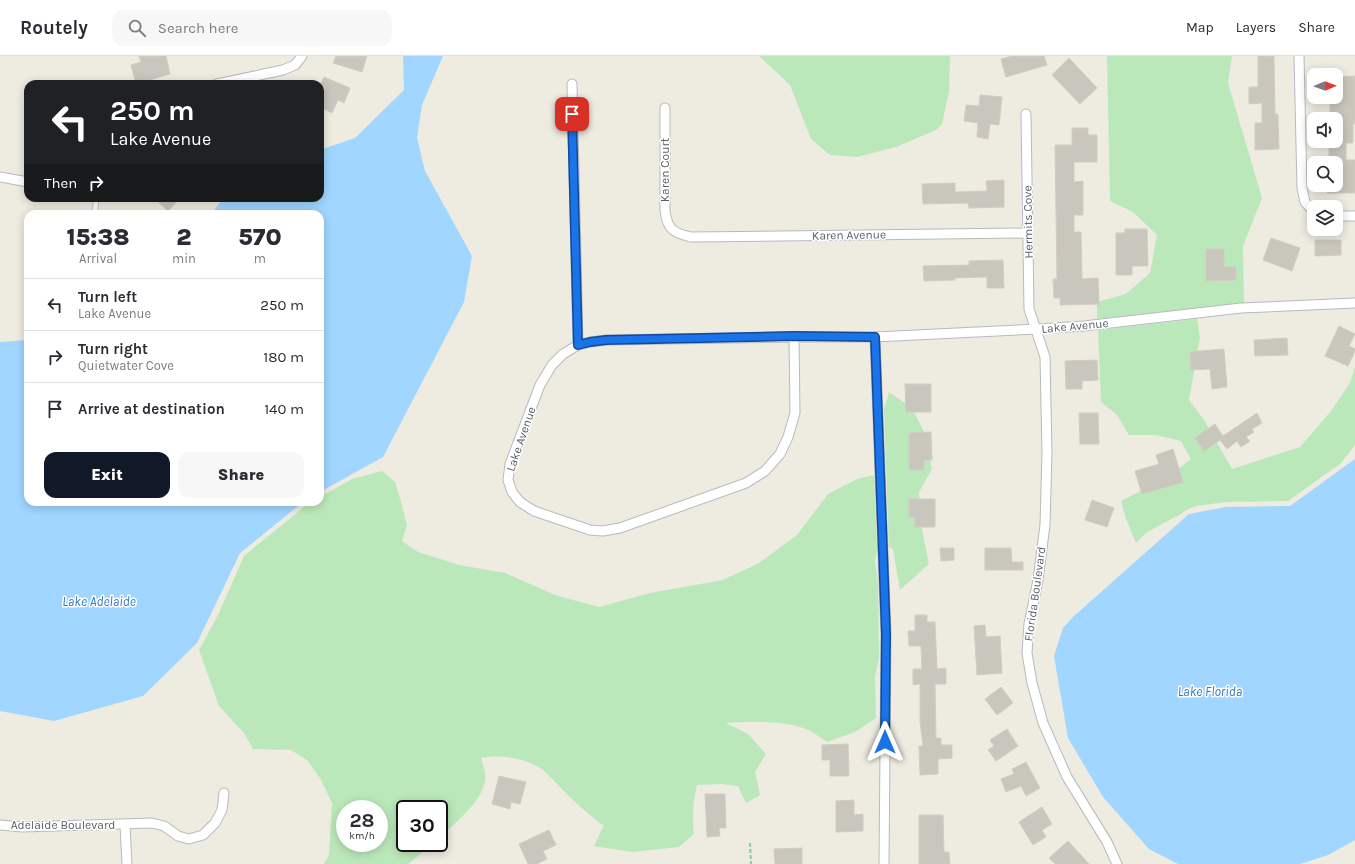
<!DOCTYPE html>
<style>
body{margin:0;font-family:Karla,sans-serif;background:#f7f7f7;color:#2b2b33;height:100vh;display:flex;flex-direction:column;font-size:15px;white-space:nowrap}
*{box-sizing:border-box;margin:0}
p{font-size:13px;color:#7c7c81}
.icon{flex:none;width:22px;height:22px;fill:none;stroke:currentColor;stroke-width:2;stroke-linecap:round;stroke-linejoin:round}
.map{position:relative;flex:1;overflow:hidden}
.panel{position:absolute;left:24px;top:154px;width:300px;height:296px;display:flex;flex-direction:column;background:#fff;border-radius:12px;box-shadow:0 2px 10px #0003}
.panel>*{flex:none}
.banner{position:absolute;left:24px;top:24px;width:300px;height:122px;border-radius:12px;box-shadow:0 2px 10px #0003;background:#202124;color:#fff;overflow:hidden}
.needle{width:26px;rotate:89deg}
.controls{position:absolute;left:1307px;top:12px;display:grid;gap:8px}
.controls a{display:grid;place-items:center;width:36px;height:36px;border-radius:8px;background:#fff;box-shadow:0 2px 10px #0003;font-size:20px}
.speed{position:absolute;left:336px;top:744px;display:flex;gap:8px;font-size:20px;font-weight:700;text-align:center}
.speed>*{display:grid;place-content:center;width:52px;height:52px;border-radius:50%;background:#fff;box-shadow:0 2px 10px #0003;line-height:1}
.speed small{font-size:10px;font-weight:400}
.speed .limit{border:2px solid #111;border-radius:6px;background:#fff;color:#111}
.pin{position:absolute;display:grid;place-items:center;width:34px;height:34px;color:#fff;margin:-17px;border-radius:8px;box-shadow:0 2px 6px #0006}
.me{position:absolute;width:44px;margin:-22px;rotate:0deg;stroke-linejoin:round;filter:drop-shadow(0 0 3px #0008)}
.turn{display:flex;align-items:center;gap:14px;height:84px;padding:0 20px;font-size:18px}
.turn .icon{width:52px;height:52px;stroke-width:2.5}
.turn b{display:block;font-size:28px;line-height:34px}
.then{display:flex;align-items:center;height:38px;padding:0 20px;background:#0003;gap:8px;font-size:15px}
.eta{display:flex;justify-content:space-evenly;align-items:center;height:68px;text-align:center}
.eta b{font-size:24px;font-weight:800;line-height:28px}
.primary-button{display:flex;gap:8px;margin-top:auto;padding:8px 20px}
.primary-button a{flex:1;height:46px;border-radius:12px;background:#111827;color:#fff;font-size:16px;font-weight:800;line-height:46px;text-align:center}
.primary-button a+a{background:#f7f7f7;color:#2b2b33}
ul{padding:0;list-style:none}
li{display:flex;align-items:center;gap:12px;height:52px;padding:0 20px;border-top:1px solid #e1e1e2}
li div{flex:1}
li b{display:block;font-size:15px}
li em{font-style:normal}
header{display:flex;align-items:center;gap:24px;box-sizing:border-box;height:56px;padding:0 20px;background:#fff;border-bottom:1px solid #e1e1e2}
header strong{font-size:19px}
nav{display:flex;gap:22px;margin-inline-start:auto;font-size:14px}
.search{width:280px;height:36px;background:#f7f7f7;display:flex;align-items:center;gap:10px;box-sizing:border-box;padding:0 14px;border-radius:12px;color:#7c7c81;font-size:15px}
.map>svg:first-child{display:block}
.green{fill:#bbe8bb;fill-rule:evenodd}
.water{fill:#a0d6ff}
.building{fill:#c9c6be;stroke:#d3cdbf}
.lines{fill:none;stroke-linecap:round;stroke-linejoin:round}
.lane-casing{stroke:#b7babf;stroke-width:6}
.street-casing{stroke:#b7babf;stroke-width:11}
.path{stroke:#92c8a0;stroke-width:2;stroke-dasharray:4 2;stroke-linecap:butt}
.lane{stroke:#fff;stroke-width:4.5}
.street{stroke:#fff;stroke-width:9}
.route-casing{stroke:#114b97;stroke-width:10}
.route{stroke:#1a73e8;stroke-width:7}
.labels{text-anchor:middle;stroke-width:3;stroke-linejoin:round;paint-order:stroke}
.street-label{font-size:12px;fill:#5a5e64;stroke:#fff}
.water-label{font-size:13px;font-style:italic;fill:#3477ba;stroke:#fff}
</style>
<header>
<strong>Routely</strong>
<div class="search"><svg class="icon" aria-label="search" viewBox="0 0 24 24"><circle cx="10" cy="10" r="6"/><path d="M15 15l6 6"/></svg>Search here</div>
<nav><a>Map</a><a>Layers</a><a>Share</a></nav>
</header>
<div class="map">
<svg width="1355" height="808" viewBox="0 0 1355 808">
<rect width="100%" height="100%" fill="#eeebe1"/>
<g class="green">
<path d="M759 0H950L949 36 942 68 936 74 896 91 857 101 830 99 811 83 790 29Z"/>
<path d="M1107 0H1232L1228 27 1262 142 1243 190 1244 247 1097 263V246L1126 238 1150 217 1157 179 1133 156 1110 145Z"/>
<path d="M1197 263 1200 282 1189 344 1204 364 1232 413 1300 391 1331 355 1350 327 1355 311V389L1341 407 1288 445 1226 446 1196 450 1186 454 1181 458 1147 476 1136 487 1126 463 1121 445 1168 421 1191 403 1181 385 1156 379H1129L1117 359 1101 346 1098 274Z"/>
<path d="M889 336 912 352 924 376 932 413 919 436 922 474 929 508 900 534 893 493 889 491 884 354Z"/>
<path d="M382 415 395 426 401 446 407 469 402 485 418 496 459 509 505 517 555 539 599 551 650 537 723 524 759 507 797 479 828 438 857 423 874 419 877 495 875 505 878 526 879 602 875 621 876 662 855 676 827 686C819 681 811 674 803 672 778 664 751 666 726 667L748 678 766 698 755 716 760 739 746 747 738 730 721 728 697 729C693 746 692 760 694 778L679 791 632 796 594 790 604 769 601 768C592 760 582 753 573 744 563 735 553 723 543 714 527 702 500 698 481 702 483 709 486 716 485 724 483 745 454 768 439 782V753H405V787H434L408 808H324L329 799 332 747 320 722 307 704 291 694 253 693 244 677 219 650 199 594 219 557 244 500 309 447 311 446H320V441L352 423ZM345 753H379V787H345Z"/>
</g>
<g class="water">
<path d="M403 0H443L422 49 417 82 425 115 472 200 464 246 383 401 320 436V158H211L224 142H320V94L355 82 404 34Z"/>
<path d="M28 284V446H303L240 497 197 587 143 640 54 665 0 655V286Z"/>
<path d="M1355 403V784L1328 799 1300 808H1178L1149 793 1103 741 1068 682 1054 600 1063 572 1073 561 1189 458 1226 451 1290 450Z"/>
</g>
<g class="building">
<path d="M139 0H166L170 18 136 28 131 9 141 6Z"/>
<path d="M336 0H367L362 16 333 7Z"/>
<path d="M1012 0H1044L1047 9 1006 21 1001 3Z"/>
<path d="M1258 0H1274L1275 58H1278L1279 93 1255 94V67H1262V47L1249 48V31H1258Z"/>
<path d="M1069 2 1097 32 1080 48 1052 19Z"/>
<path d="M1355 20V68H1353V87H1346V104H1355V137H1327V129H1336V107H1329V85H1336V63H1330V41H1336V21Z"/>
<path d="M324 21 350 32 344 47 338 44 332 57 320 51V29Z"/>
<path d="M980 39 1002 41 999 69 990 68 988 83 977 81 978 67 964 65 966 49 979 50Z"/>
<path d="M1072 72H1088V79H1097V106H1074V126L1083 125V159H1074V176H1081L1082 223 1098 222 1099 248 1060 249V242H1054L1053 223H1057L1055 89H1072Z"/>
<path d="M1004 124V151L969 152 968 147 923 148 922 128 955 127V136L987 135 986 125Z"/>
<path d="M154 142H180L168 155Z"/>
<path d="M1125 173H1147L1148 210H1132V219H1116V177H1125Z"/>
<path d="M1271 182 1300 192 1292 215 1263 204Z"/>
<path d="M1315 184H1341V199L1315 200Z"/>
<path d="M1206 193H1224V211H1236V224L1206 225Z"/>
<path d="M1003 204 1004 232H987V221L955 222V224L924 225 923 210 969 209V205Z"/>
<path d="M1339 270 1355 278 1349 290 1355 293V295L1348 310 1325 300Z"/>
<path d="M1287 282 1288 299 1255 300 1254 284Z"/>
<path d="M1224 293 1227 331 1212 333 1210 313 1191 314 1190 296Z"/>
<path d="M1097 304 1098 324 1082 325V333H1066L1065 305Z"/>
<path d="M905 328H931V356H906Z"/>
<path d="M1079 357H1098L1099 388H1080Z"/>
<path d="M1257 357 1262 367 1252 373 1254 376 1246 381 1250 385 1241 391 1237 385 1227 393 1220 384 1204 395 1195 382 1215 368 1223 380Z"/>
<path d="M931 376 932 404H924V414H909V377Z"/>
<path d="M1173 393 1183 426 1142 438 1135 415 1159 408 1156 399Z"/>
<path d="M909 443H935V471H915V461H909Z"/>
<path d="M1092 444 1114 452 1107 471 1085 464Z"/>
<path d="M940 492H954V504L941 505Z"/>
<path d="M985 492H1011L1012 506H1023V514H985Z"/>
<path d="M915 559H927V566H935L937 613 946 612V628H935L936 682H941V689H952V702L938 703V718L920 719 919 690H923L920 666V628L913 629V613H922L921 590H909L908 575H915Z"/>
<path d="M985 569 986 581 1000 580 1002 617 977 619 974 570Z"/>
<path d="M1001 631 1013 647 997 659 985 643Z"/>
<path d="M1007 673 1018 690 996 705 988 694 994 690 990 684Z"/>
<path d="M848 688 849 720H830V704H822V689Z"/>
<path d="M1026 706 1040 732 1026 740 1021 730 1006 736 1001 723 1014 718 1012 713Z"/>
<path d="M499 720 526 726 520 748 511 746 510 753 492 748Z"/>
<path d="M705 738H725L726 772H719L720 780 707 781Z"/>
<path d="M854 744V759L863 758V775L836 776V745Z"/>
<path d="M1042 751 1052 768 1042 774 1046 781 1033 789 1019 766Z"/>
<path d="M919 759H943L944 796H949L950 808H919Z"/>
<path d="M549 774 556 789 543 795 547 803 537 808H528L519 788Z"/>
<path d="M1068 785 1089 808H1055L1049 802Z"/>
<path d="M802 792V808H775L774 793Z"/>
</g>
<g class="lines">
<g class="lane-casing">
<path id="lane" d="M95 158 96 142"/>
</g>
<g class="street-casing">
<g id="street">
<path d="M1299 0 1302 132 1305 146 1314 156"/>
<path d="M217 28 283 14 295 9 302 0"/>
<path d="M572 28 578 289"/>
<path d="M665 52V154C667 173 673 177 691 181L1028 177"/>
<path d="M1026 58 1029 253 1045 301 1047 397 1045 469 1038 524 1029 568 1027 597 1032 627 1043 667 1067 721 1107 786 1117 808"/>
<path d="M0 121 28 126"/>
<path d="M1336 160H1355"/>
<path d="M794 281 795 357 788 381 780 398 765 415 746 427 620 472 603 475 590 474 534 455 520 446 512 436 508 424 510 408 540 329 552 309 563 298 578 289 590 286 606 284 794 281H875L1037 273 1084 270 1241 252 1355 247"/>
<path d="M875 281 886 578 884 808"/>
<path d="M0 769 22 771 152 767 164 770 178 780 189 783 203 779 215 767 222 754 224 737"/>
<path d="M125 769 127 808"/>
</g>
</g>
<path class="path" d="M750 787 751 808"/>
<use href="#lane" class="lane"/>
<use href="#street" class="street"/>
</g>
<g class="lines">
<g class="route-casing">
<path id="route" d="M572 58 578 289 590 286 606 284 794 280 875 281 886 578 885 686"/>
</g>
<use href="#route" class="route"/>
</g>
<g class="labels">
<g class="street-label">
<text transform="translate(665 114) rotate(-90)" y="4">Karen Court</text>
<text transform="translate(1028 166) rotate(-91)" y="4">Hermits Cove</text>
<text transform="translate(849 179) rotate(-1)" y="4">Karen Avenue</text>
<text transform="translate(1075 270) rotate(-5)" y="4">Lake Avenue</text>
<text transform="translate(521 383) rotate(-71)" y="4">Lake Avenue</text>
<text transform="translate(1035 538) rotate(-82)" y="4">Florida Boulevard</text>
<text x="63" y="773">Adelaide Boulevard</text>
</g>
<g class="water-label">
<text x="99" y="550">Lake Adelaide</text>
<text x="1210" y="640">Lake Florida</text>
</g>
</g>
</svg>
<div class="controls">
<a><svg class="needle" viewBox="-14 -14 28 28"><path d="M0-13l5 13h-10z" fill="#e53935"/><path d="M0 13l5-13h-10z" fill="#7c7c81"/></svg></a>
<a><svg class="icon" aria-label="sound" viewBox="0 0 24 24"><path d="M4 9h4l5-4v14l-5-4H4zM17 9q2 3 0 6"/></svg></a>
<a><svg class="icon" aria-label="search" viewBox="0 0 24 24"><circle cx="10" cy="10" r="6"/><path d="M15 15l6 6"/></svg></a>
<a><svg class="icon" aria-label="layers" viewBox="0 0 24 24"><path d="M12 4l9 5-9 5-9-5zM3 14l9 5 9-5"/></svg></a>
</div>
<div class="speed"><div>28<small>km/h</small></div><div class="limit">30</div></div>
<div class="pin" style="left:572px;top:58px;background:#d93025"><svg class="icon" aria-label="arrive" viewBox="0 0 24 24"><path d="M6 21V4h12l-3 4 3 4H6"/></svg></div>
<svg class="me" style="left:885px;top:686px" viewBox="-20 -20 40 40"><path d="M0-17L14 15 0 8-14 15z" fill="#1a73e8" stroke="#fff" stroke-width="4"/></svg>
<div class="banner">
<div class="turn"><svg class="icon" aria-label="left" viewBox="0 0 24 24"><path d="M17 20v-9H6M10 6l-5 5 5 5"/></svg><div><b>250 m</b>Lake Avenue</div></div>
<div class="then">Then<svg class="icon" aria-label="right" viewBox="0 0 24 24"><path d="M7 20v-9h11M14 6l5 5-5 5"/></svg></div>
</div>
<section class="panel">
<div class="eta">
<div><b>15:38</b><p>Arrival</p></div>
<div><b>2</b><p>min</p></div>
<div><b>570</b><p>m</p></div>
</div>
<ul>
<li><svg class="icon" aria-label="left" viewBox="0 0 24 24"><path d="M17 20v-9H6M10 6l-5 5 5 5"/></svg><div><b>Turn left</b><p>Lake Avenue</p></div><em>250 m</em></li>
<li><svg class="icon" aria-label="right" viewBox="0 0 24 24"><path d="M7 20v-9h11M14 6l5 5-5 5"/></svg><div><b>Turn right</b><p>Quietwater Cove</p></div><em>180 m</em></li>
<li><svg class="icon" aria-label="arrive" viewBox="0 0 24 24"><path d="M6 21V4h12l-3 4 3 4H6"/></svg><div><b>Arrive at destination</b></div><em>140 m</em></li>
</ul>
<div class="primary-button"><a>Exit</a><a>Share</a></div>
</section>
</div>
